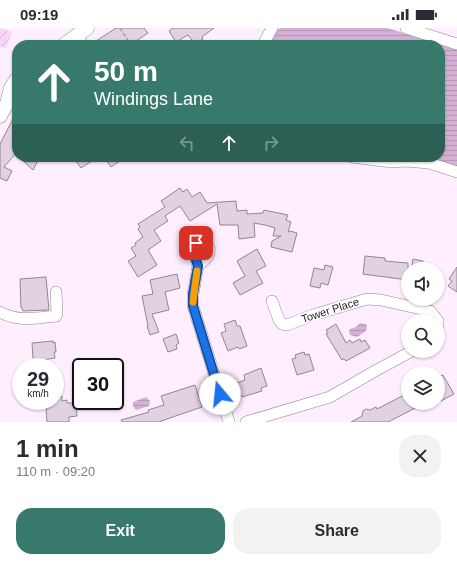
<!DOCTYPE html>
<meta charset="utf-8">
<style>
body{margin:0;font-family:Helvetica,sans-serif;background:#f2f2f3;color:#2b2b33;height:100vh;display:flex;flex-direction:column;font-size:15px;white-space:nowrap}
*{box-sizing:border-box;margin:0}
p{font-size:13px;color:#7c7c81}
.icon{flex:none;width:22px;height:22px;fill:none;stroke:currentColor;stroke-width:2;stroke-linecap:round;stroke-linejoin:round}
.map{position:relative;height:394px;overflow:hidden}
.drawer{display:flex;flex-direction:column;background:#fff;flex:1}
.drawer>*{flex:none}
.top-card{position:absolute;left:12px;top:12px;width:433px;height:122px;border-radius:16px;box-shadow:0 1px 3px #0004;background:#37796a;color:#fff;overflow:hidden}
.controls{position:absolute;left:401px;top:234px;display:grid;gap:8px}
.controls a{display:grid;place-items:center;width:44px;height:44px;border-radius:50%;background:#fff;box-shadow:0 1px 3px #0004;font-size:20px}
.speed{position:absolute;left:12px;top:330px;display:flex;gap:8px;font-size:20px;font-weight:700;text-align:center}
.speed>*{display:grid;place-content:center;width:52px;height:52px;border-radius:50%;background:#fff;box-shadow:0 1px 3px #0004;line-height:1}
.speed small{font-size:10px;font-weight:400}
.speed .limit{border:2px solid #111;border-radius:6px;background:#fff;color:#111}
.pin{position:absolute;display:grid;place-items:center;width:34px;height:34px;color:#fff;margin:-17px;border-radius:8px;box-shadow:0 2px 6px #0006}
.me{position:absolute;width:44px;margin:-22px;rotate:343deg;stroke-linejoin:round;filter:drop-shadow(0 0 3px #0008)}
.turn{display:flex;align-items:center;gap:14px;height:84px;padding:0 16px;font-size:18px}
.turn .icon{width:52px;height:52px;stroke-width:2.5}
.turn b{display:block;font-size:28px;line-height:34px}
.lanes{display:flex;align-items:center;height:38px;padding:0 16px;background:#0003;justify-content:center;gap:20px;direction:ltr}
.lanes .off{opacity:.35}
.round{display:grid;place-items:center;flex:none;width:42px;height:42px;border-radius:16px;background:#f2f2f3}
.overview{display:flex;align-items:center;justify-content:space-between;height:68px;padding:0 16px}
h1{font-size:24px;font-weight:600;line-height:30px}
.cta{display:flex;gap:8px;margin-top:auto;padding:8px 16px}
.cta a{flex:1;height:46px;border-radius:16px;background:#37796a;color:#fff;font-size:16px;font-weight:600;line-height:46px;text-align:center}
.cta a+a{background:#f2f2f3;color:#2b2b33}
.status{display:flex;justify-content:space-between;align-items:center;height:28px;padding:0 20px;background:#fff;direction:ltr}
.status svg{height:11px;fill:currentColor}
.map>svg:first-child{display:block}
.garden{fill:url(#garden-furrows)}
.water{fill:url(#water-rules)}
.building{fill:#e1d1e1;stroke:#948594}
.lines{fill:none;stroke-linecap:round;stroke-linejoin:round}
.minor-casing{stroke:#938593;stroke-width:12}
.major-casing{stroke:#938593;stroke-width:15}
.path{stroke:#ab9eab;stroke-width:1.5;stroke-dasharray:4 2;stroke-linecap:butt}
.minor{stroke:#fff;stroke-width:11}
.major{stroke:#fff;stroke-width:14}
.route-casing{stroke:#114b97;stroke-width:10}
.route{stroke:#1a73e8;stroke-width:7}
.slow{stroke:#f59e0b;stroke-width:7}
.labels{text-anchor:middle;stroke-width:3.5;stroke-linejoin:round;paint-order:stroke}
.street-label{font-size:11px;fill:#201a20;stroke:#fff}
</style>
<div class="status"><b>09:19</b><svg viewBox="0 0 49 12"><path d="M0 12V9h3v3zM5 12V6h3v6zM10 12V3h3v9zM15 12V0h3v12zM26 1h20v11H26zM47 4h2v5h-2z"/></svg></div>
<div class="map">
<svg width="457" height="394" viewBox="0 0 457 394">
<defs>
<pattern id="garden-furrows" width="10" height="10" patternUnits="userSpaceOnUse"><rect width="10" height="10" fill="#fad3f9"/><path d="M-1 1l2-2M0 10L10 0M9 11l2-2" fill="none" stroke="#d6b5d5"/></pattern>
<pattern id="water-rules" width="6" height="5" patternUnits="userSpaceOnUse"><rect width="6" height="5" fill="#d5b0d5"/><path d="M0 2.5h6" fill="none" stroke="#b797b7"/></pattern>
</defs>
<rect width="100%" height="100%" fill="#ffeefe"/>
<path class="garden" d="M1 0 12 4 6 20 0 18V3Z"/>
<g class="water">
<path d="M280 0H387L457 21V140L387 129H440V17H267L273 7Z"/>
<path d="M360 295 366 296 367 298 366 303 357 309 350 307 349 303 350 301 356 299Z"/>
<path d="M146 369 150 373 149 378 136 382 133 378V374Z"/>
</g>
<g class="building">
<path d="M116 0H144L148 5 130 17H90Z"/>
<path d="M173 0H214L202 9 203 11 195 16 188 7 176 14 169 3Z"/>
<path d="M17 83V124L4 139 12 143 7 153 0 150V116Z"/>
<path d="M19 129H40L33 142Z"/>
<path d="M73 129H98L81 140Z"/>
<path d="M104 129H126L111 139Z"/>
<path d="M180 160 183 164 187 161 192 169 200 164 207 175 236 173 237 183 247 182V186L263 185 264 182 288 187 286 192 291 194 288 204 290 203 297 205 292 224 271 219 272 213 281 208H273L275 200 265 197 254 195 255 209 239 211 238 197H220L217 176 190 193 180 178 165 188 168 193 154 202 161 213 148 222 157 237 138 249 128 233 136 228 131 220 136 217 135 215 143 209 138 201 140 199 138 196 165 179 161 173Z"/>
<path d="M257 221 266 238 256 243 263 255 240 267 233 255 245 248 237 233Z"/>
<path d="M365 228 385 230V233L408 235V252L363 246Z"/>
<path d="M413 231 423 233 421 241H411Z"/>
<path d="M325 237 333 239 328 257 321 255 320 260 310 258 314 240 324 242Z"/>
<path d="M457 239V264L448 258 452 253 449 251Z"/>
<path d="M177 246 180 260 165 264 169 282 152 286 159 304 150 307 147 298H148L142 268 153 266 150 252Z"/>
<path d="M46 249 49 282 23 283 22 280H21L20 251Z"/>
<path d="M235 292 237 298H240L247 318 239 321 238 319 228 323 221 305 226 303 224 296Z"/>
<path d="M336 296 346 315 350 312 352 315 360 311 361 314 365 312 370 320 346 333 344 331 342 332 326 306 328 305 326 302Z"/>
<path d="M176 306 179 315 176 317 177 321 168 324 163 311Z"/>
<path d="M53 313V315L55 314 56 324H54L55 330 43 332 39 336 36 335 33 331 32 315Z"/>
<path d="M304 324 305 327 309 326 314 342 297 347 292 331 296 330 295 327Z"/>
<path d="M261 340 267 358 261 360 262 363 242 369 241 367 238 368 234 356 245 352 244 347Z"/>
<path d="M443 347 454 366 441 373 438 366V349Z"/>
<path d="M195 357 202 379 161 393 162 394H122L121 392 149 384 148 382 164 377 161 368Z"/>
<path d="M408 365V375H425L388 394H351L362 388 363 383 366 381 370 382 376 379 377 381Z"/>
<path d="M62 368V373L67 372V375H76L77 388 69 389V394H47L46 380H49V374L55 373V369Z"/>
</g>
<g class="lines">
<g class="minor-casing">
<g id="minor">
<path d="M406 0 457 16"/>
<path d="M77 8 83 17"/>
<path d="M263 17 272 0"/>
<path d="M352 129 392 134 406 133 429 135 457 144"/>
<path d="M198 238C196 230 192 222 196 215L206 214C214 225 206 231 198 238L193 266V278L229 394"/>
<path d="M272 273 279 292 282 296 287 297 313 287 367 271 381 272 430 283 438 293V301"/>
<path d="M0 284C19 294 35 290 56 288L57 285 56 264"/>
<path d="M246 394 330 369 375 343 412 323"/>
</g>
</g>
<g class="major-casing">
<g id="major">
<path d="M64 17 87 0"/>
<path d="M8 72 11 60 17 51"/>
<path d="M0 88 7 75 17 65"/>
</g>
</g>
<path class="path" d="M120 0 131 17"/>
<use href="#minor" class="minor"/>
<use href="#major" class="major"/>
</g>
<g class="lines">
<g class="route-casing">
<path id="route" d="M196 215 194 218V226L198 238 193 266V278L220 366"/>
</g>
<use href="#route" class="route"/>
<path class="slow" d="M193 274 197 243"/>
</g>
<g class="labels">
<g class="street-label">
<text transform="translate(330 282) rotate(-18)" y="4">Tower Place</text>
</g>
</g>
</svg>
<div class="controls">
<a><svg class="icon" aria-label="sound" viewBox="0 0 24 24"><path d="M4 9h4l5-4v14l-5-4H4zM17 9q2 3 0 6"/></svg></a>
<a><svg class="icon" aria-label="search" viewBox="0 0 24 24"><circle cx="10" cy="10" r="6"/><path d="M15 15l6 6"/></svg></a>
<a><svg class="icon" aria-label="layers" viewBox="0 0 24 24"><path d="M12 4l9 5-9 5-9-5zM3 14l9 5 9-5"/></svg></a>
</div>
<div class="speed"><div>29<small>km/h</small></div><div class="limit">30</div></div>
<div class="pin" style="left:196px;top:215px;background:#d93025"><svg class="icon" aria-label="arrive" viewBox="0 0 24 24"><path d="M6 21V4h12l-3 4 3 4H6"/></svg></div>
<svg class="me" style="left:220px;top:366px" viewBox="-20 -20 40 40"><circle r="19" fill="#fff"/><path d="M0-13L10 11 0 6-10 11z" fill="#1a73e8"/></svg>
<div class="top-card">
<div class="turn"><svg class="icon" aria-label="ahead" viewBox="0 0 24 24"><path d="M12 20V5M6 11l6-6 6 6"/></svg><div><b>50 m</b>Windings Lane</div></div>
<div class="lanes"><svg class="icon off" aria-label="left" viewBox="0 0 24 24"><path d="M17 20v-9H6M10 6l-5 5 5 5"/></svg><svg class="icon" aria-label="ahead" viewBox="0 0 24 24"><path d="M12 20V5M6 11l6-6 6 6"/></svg><svg class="icon off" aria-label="right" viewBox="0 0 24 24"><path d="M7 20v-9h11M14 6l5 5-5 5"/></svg></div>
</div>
</div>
<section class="drawer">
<div class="overview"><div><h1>1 min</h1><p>110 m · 09:20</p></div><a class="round"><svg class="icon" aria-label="close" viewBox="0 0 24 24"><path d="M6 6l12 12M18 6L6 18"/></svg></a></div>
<div class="cta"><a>Exit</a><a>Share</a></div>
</section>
